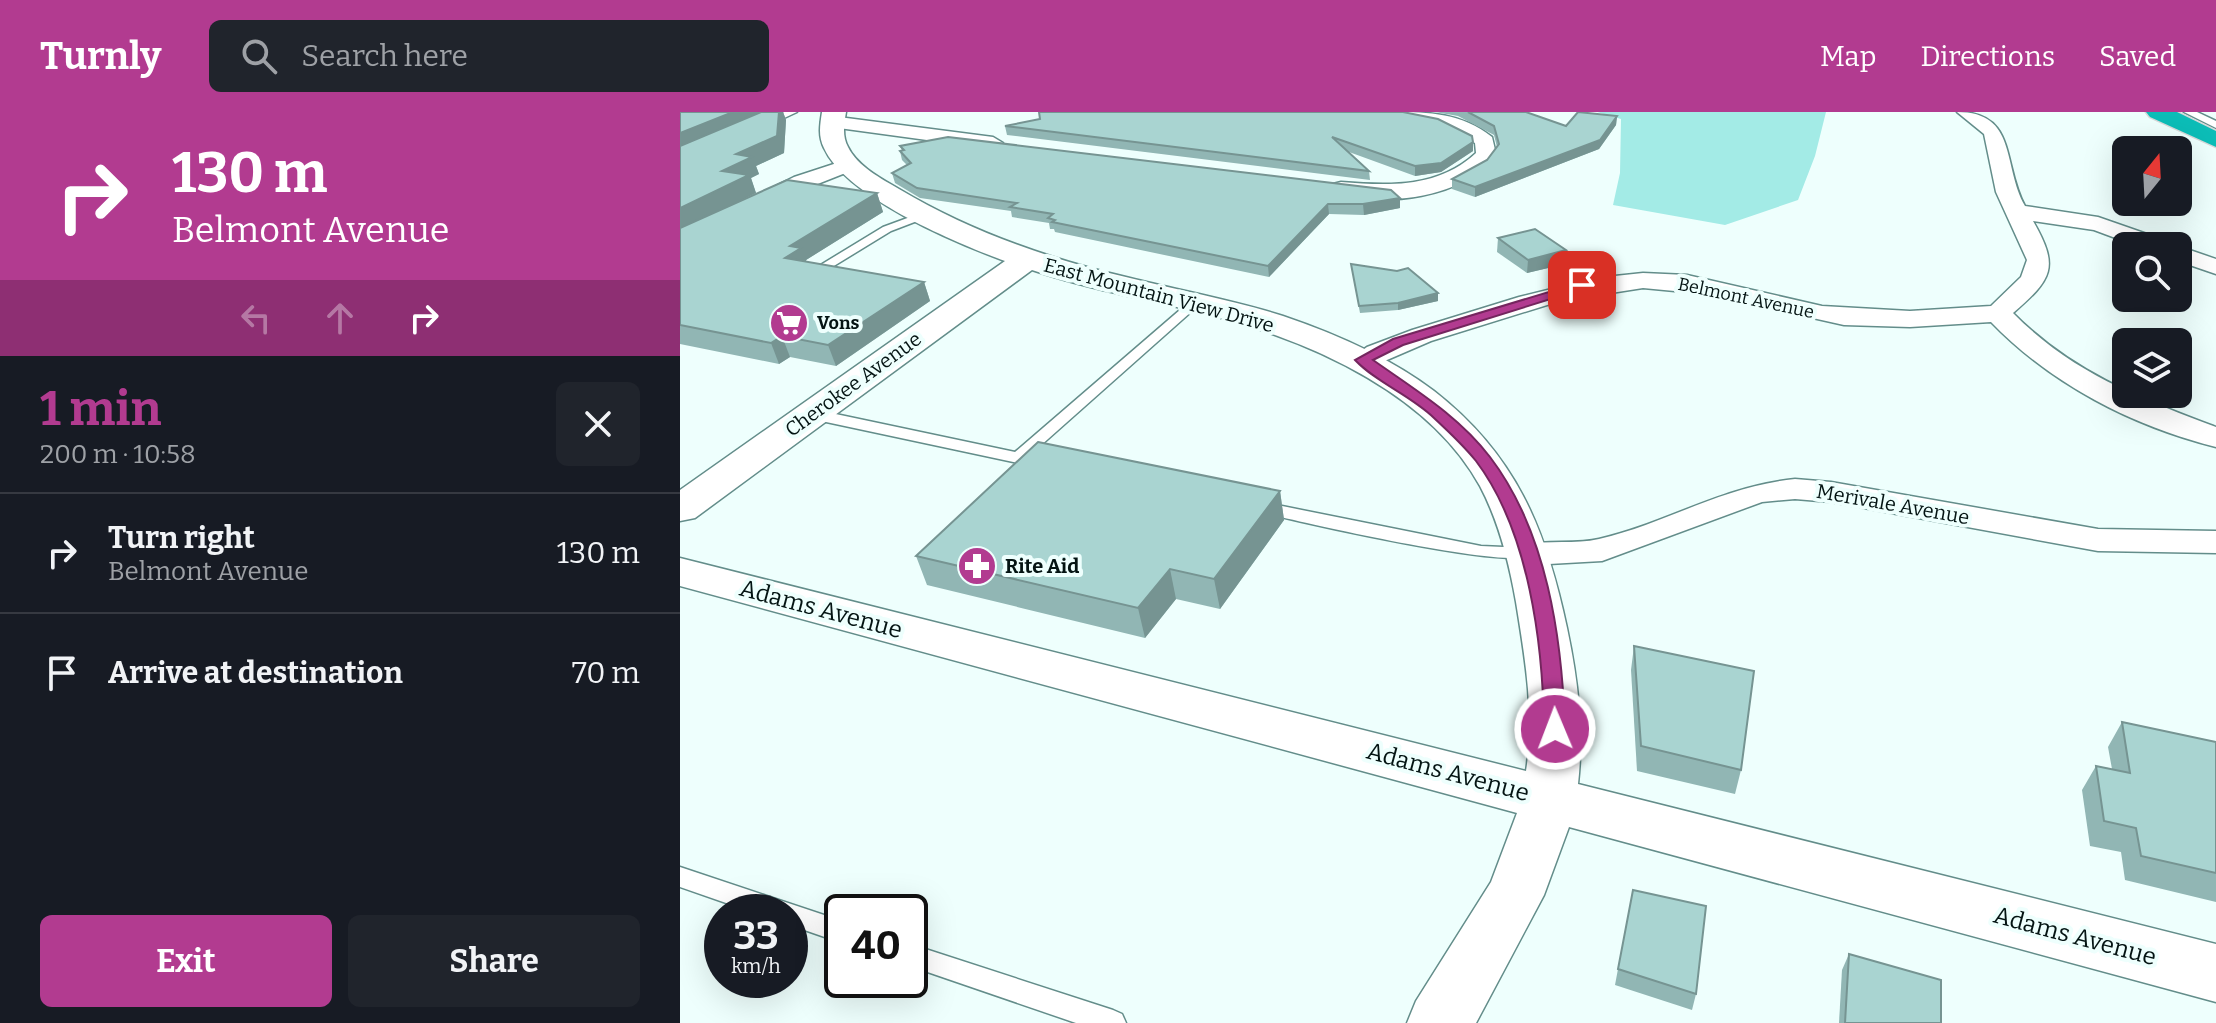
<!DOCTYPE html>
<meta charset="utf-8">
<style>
body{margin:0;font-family:Bitter,serif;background:#20242c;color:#f1f3f6;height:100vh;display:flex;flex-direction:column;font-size:30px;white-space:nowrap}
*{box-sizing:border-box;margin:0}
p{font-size:26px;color:#9ea1a6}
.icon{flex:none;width:44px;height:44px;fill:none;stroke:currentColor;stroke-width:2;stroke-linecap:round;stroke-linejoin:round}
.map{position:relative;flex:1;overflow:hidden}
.details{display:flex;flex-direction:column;background:#171b24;width:680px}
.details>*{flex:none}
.hud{background:#b23b90;color:#fff;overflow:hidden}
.needle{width:52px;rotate:18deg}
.tools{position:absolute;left:1432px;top:24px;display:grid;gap:16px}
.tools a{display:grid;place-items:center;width:80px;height:80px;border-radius:12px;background:#171b24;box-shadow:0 8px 32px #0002;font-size:40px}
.speed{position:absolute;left:24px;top:782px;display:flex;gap:16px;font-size:40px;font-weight:700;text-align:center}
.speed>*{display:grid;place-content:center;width:104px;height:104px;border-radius:50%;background:#171b24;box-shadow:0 8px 32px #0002;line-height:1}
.speed small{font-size:20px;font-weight:400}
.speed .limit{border:4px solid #111;border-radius:12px;background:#fff;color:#111}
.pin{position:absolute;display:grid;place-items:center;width:68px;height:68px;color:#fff;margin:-34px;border-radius:16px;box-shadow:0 4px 12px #0006}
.me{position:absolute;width:88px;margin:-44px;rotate:359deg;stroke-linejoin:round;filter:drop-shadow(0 0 6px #0008)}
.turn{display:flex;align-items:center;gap:28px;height:168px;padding:0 40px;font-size:36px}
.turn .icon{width:104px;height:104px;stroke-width:2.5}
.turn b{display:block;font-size:56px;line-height:68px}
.lanes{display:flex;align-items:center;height:76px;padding:0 40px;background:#0003;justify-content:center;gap:40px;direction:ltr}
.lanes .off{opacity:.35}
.round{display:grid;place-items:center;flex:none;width:84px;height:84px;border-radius:12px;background:#20242c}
.head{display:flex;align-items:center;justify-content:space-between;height:136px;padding:0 40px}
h1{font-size:48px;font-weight:700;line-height:60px;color:#b23b90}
.action{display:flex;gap:16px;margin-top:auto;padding:16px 40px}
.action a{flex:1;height:92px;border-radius:12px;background:#b23b90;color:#fff;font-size:32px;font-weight:700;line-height:92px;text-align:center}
.action a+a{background:#20242c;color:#f1f3f6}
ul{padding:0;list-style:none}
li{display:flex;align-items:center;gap:24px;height:120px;padding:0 40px;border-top:2px solid #363941}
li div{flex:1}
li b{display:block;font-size:30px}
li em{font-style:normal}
header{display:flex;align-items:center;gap:48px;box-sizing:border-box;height:112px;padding:0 40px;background:#b23b90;color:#fff}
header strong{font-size:38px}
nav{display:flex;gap:44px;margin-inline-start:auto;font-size:28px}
.search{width:560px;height:72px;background:#20242c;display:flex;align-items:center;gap:20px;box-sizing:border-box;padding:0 28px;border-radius:12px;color:#9ea1a6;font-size:30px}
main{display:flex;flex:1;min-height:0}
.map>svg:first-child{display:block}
.green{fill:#a3ebe6}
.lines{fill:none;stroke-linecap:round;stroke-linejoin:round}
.lane-casing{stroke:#638d8a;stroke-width:3}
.street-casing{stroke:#638d8a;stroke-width:3}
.secondary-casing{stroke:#638d8a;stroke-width:3}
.highway-casing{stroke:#d7d9d9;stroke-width:3}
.lane{fill:#fff;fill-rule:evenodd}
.street{fill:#fff;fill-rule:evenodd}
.secondary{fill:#fff;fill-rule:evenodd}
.highway{fill:#0cbdb7;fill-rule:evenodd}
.wall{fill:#91b6b4}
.shaded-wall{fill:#769492}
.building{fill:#a9d4d1;stroke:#769492;stroke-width:2}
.route{fill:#b23b90;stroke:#74265e;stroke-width:2}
.labels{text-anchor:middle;stroke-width:8;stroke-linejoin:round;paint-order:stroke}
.far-street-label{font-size:18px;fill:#041413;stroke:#eefffd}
.far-poi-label{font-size:18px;font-weight:bold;fill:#041413;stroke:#eefffd;text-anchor:start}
.street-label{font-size:20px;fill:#041413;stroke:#eefffd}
.poi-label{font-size:20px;font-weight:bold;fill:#041413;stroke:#eefffd;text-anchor:start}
.near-street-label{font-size:24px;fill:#041413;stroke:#eefffd}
</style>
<header>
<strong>Turnly</strong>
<div class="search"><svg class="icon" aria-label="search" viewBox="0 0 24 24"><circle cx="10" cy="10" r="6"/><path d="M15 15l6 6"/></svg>Search here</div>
<nav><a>Map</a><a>Directions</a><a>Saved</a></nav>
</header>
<main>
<section class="details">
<div class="hud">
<div class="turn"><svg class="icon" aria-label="right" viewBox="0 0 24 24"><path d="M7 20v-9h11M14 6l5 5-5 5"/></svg><div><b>130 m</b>Belmont Avenue</div></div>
<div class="lanes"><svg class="icon off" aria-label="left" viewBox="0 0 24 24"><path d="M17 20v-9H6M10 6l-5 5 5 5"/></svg><svg class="icon off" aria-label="ahead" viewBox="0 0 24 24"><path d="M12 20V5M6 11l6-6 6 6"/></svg><svg class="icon" aria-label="right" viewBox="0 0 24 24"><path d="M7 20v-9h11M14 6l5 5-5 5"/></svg></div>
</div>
<div class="head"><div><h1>1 min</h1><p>200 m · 10:58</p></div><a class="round"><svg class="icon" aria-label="close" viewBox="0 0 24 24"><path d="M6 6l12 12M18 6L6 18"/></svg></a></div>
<ul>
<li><svg class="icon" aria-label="right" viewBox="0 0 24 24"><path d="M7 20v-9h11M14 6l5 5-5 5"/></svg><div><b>Turn right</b><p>Belmont Avenue</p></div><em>130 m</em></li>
<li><svg class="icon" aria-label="arrive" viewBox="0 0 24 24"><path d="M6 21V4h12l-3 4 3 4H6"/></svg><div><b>Arrive at destination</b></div><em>70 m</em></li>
</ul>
<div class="action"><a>Exit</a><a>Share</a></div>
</section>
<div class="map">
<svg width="1536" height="911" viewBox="0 0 1536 911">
<rect width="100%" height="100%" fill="#eefffd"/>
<path class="green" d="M917 0H1146L1135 44 1118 88 1045 113 933 93 940 61 941 7Z"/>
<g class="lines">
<g class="lane-casing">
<g id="lane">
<path d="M104 0H117L87 14 79 12Z"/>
<path d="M1504 0H1517L1536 9V16Z"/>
<path d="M241 101 247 104 245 106 211 119 144 160 134 157 203 115Z"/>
<path d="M515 185 520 186V192L350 343 370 348 372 351 370 354 338 351 132 307 124 302 132 297 335 340Z"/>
<path d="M582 390 801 434 847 436 856 442C839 461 612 408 576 399L574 395 576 391Z"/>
<path d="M0 755 162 809V831L110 813V800H72L0 775Z"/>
<path d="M230 832 433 898 442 902 446 911H396L230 854Z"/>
</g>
</g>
<g class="street-casing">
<g id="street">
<path d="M713 0C749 0 782 1 812 25L816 42C783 88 705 94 653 82L650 77 653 72 661 70C710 74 758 76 796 41L795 31 759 13 715 4Z"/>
<path d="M1277 0C1338 0 1322 53 1345 94L1418 105 1487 129 1491 134H1457L1414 118 1353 109C1380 156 1372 167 1333 201 1392 261 1460 286 1536 315V335C1452 314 1371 272 1311 210L1230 215 1164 213 1026 182 963 176 880 189 751 229 693 254H673L669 248 687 235 732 218 839 185 916 166 963 161 1007 163 1142 194 1230 199 1311 194 1341 165 1347 148 1316 80 1304 22Z"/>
<path d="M151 4 313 25 323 31 313 37 144 14 141 10Z"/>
<path d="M166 48 173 50 176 54 173 58 130 75 0 138V122L114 65Z"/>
<path d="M1497 134H1498L1536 147V162L1498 149Z"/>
<path d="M1115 367 1151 370 1418 417 1536 419V441L1418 439 1151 390 1115 387 1082 390 922 449 851 453 838 450 833 442 838 434C865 427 893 433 919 427 988 411 1040 375 1115 367Z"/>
</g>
</g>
<g class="secondary-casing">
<path id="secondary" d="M142 0H166C164 12 162 24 168 35 177 54 202 67 219 77 291 120 369 147 450 166 501 179 553 188 603 204 656 222 709 245 754 279 836 343 866 417 887 516 898 568 904 618 898 672L1536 832V890L889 715 864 783 796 911H727L736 889 811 770 837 701 0 474V446L846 659C855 602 845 546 836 490 829 450 819 410 800 374 750 283 636 232 541 206 478 189 414 179 352 158L15 406 0 409V378L325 149C276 131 166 85 144 36 138 24 140 13 142 0Z"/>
</g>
<g class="highway-casing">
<path id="highway" d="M1466 0H1497L1536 19V35L1470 5Z"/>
</g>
<use href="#lane" class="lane"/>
<use href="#street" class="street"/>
<use href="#secondary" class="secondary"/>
<use href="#highway" class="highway"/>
</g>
<g class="wall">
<path d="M0 0H103L106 8 104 41 76 54 79 62 71 66 76 81 49 94 197 81 203 100 126 148V150L244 170 250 189 156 254 110 245 99 252 0 232Z"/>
<path d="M723 0 793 39 761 60 735 64 669 40 689 59 690 68 327 23 325 14 360 7Z"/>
<path d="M755 0H846L886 14 937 4 936 13 919 37 795 85 772 77V67L807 48 817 35 814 23 778 4Z"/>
<path d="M220 34 720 86V96L684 103 649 102 589 165 375 120 374 117H370L369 111 332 105 331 99 240 86 215 71 212 61 227 53 222 48 220 39 222 38Z"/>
<path d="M818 126 885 152 847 161 817 140Z"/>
<path d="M671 152 758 181V189L718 198 680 201Z"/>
<path d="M600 379 604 408 540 497 496 487 465 526 247 473 236 444Z"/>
<path d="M954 534 1061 658 1055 682 957 659 951 558Z"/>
<path d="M1442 610 1536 630V790L1445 768 1441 740 1410 734 1402 678 1416 654 1432 657 1428 635Z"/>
<path d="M953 778 1016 882 1012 898 935 873Z"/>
<path d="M1169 842 1261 911H1159L1162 858Z"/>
</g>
<g class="shaded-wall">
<path d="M53 0H99L0 41V21Z"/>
<path d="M99 0H103L106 8 104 41 76 54 79 62 71 66 76 81 0 119V96L42 59 56 42Z"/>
<path d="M937 4 936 13 919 37 795 85V75Z"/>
<path d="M793 30V39L761 60 735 64V54Z"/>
<path d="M197 81 203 100 126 148 129 156 105 146 110 134Z"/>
<path d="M720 86V96L684 103 683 92Z"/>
<path d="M648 92 649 102 589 165 588 154Z"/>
<path d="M886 138 885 152 847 161 848 148Z"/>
<path d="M244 170 250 189 156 254 148 233Z"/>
<path d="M758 181V189L718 198V191Z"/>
<path d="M102 224 110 245 99 252 91 231Z"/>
<path d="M600 379 604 408 540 497 534 467Z"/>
<path d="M490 457 496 487 465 526 458 496Z"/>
</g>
<g class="building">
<path d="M0 0H53L0 21Z"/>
<path d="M81 0H99L97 24 56 42 72 45 42 59 69 63 0 96V34Z"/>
<path d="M359 0H723L758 7 792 24 793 30 761 51 735 54 652 25 689 59 325 14 360 7Z"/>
<path d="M788 0H846L886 14 898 0 937 4 920 28 795 75 772 67 807 48 819 32 814 14Z"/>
<path d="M268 25 711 78 720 86 683 92H648L588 154 372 110 375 108 368 106 373 102 330 95 337 91 237 76 212 61 231 51 220 39 224 38 220 34Z"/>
<path d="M107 68 197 81 110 134 121 136 105 146 244 170 148 233 102 224 91 231 0 213V116Z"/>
<path d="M855 117 886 138 848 148 818 126Z"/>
<path d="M671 152 717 159 728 156 758 181 718 191 679 194Z"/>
<path d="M358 330 600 379 534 467 490 457 458 496 236 444Z"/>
<path d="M954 534 1074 559 1061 658 961 634Z"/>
<path d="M1442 610 1536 630V761L1461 744 1456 716 1424 709 1416 654 1450 661Z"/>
<path d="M953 778 1026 794 1016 882 938 857Z"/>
<path d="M1169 842 1261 868V911H1165Z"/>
</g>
<path class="route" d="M902 170 906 171V176L723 233 693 248C734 277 779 304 810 345 867 420 882 525 885 617L875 625 864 617C863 532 849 419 796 349 784 334 768 319 754 306 730 283 697 271 675 248L713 227Z"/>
<defs>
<g id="supermarket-disc" transform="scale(2)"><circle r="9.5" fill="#b23b90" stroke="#eefffd"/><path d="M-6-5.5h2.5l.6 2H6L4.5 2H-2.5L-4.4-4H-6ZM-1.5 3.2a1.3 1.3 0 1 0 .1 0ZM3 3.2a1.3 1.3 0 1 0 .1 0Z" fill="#fff"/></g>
<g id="pharmacy-disc" transform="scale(2)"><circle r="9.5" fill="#b23b90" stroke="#eefffd"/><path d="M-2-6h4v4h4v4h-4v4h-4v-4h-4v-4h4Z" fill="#fff"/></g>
</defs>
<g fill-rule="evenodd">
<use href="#supermarket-disc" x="109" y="211"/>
<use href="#pharmacy-disc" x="297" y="454"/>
</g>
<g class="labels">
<g class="far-street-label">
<text transform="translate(1066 186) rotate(12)" y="6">Belmont Avenue</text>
</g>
<g class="far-poi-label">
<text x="137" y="217">Vons</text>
</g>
<g class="street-label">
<text transform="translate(479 183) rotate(15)" y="7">East Mountain View Drive</text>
<text transform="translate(173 272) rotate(-36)" y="7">Cherokee Avenue</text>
<text transform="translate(1213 392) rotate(10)" y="7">Merivale Avenue</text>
</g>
<g class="poi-label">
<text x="325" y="461">Rite Aid</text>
</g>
<g class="near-street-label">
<text transform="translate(141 497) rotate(15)" y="8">Adams Avenue</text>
<text transform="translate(768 660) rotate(15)" y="8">Adams Avenue</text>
<text transform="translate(1395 824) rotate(15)" y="8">Adams Avenue</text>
</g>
</g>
</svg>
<div class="tools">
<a><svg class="needle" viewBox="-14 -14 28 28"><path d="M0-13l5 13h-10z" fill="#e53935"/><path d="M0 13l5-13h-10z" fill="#9ea1a6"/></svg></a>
<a><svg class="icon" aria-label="search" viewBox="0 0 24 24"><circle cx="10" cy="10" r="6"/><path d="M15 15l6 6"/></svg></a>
<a><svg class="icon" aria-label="layers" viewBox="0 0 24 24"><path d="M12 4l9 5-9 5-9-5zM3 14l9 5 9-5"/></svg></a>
</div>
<div class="speed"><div>33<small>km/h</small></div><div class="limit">40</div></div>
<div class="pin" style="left:902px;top:173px;background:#d93025"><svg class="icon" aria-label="arrive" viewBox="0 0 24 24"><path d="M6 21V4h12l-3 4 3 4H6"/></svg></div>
<svg class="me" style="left:875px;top:617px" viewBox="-20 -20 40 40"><circle r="17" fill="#b23b90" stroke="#fff" stroke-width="3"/><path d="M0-11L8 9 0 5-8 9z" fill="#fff"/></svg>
</div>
</main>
